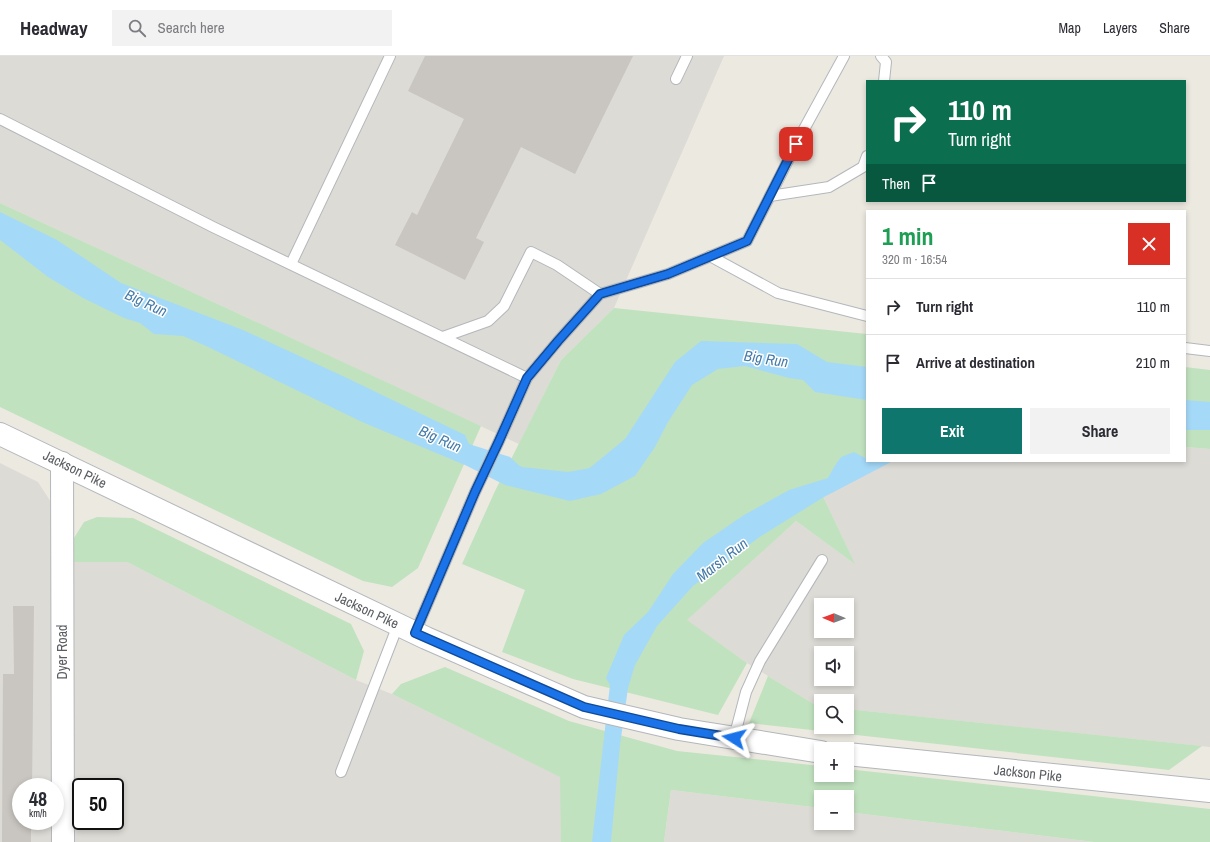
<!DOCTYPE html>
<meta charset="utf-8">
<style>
body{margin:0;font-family:"Archivo Narrow",sans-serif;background:#f2f2f3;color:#2b2b33;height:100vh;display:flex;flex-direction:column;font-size:15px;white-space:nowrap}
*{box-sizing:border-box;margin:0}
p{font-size:13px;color:#7c7c81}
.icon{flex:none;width:22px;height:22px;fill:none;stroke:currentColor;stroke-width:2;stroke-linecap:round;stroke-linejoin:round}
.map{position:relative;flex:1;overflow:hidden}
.side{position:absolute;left:866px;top:154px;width:320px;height:252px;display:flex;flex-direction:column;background:#fff;border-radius:0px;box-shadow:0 2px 6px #0003}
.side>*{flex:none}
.banner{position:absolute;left:866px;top:24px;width:320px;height:122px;border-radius:0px;box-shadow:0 2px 6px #0003;background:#0b6e4f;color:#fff;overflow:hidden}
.needle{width:26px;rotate:271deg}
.buttons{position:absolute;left:814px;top:542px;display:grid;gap:8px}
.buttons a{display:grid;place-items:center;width:40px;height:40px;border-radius:0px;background:#fff;box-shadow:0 2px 6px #0003;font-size:20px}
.speed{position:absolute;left:12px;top:722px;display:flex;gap:8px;font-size:20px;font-weight:700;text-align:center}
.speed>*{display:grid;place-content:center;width:52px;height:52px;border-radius:50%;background:#fff;box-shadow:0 2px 6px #0003;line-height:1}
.speed small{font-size:10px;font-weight:400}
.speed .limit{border:2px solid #111;border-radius:6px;background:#fff;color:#111}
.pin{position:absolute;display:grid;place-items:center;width:34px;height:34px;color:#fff;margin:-17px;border-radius:8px;box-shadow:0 2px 6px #0006}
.me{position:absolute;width:44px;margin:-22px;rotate:279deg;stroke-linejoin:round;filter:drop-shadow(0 0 3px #0008)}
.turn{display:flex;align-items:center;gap:14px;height:84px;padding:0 16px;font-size:18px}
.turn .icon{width:52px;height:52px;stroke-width:2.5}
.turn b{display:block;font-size:28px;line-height:34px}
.then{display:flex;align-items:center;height:38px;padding:0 16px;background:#0003;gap:8px;font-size:15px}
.round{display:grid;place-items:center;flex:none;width:42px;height:42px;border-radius:0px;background:#f2f2f3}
.headline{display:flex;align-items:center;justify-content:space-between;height:68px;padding:0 16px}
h1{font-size:24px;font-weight:700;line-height:30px;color:#1e9e55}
.button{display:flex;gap:8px;margin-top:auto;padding:8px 16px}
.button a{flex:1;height:46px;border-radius:0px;background:#0f766e;color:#fff;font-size:16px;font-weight:700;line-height:46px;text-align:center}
.button a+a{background:#f2f2f3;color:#2b2b33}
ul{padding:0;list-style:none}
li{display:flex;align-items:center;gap:12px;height:56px;padding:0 16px;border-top:1px solid #e1e1e2}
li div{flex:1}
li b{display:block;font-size:15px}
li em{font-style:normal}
header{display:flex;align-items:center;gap:24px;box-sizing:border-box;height:56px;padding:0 20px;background:#fff;border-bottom:1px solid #e1e1e2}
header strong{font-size:19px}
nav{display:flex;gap:22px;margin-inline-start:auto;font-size:14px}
.search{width:280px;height:36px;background:#f2f2f3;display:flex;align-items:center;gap:10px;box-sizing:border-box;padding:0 14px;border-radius:0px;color:#7c7c81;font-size:15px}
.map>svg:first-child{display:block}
.industrial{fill:#dddbd6;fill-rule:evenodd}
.green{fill:#c1e2bf}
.water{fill:#a5d9f8}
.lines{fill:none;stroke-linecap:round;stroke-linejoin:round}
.stream{stroke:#a5d9f8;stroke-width:6}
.building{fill:#c9c5c0}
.service-casing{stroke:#b4b7bb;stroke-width:12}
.tertiary-casing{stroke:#b4b7bb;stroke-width:24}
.secondary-casing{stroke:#b3b6bb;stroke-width:24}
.service{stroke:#fff;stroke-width:10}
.tertiary{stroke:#fff;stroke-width:22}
.secondary{stroke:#fff;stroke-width:22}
.route-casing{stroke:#114b97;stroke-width:10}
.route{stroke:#1a73e8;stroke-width:7}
.labels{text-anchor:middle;stroke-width:3;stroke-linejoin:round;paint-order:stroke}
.street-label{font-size:14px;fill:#5a5d61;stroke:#fff}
.water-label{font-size:15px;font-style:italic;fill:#447ba8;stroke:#fff}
</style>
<header>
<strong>Headway</strong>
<div class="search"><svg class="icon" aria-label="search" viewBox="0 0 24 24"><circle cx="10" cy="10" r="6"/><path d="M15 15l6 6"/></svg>Search here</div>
<nav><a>Map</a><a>Layers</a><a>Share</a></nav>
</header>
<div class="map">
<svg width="1210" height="786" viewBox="0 0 1210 786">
<rect width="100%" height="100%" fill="#ece9e1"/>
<g class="industrial">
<path d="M0 0H724L614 252 561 304 519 388 0 147Z"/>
<path d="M1185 391 1210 393V691L847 653V645H821V650H817L747 607 686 564 796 465 854 507 819 432 867 405H1185ZM821 549H847V575H821ZM821 597H847V623H821Z"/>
<path d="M0 407 38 426 74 482 72 506H127L356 624 392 638 561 721V786H0ZM21 731H55V765H21ZM81 731H115V765H81Z"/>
<path d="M671 734 821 752V767H847V756L1094 786H664Z"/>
</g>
<g class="green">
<path d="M0 147 481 370 418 512 392 531 363 525 0 351Z"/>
<path d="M614 252 867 278V403L819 432 855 508 796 465 687 564 747 607 718 659 573 623 502 596 525 534 462 508 495 435 561 304Z"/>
<path d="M1185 311 1210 314V393L1185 391Z"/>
<path d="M97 461 133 462 351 568 364 595 356 624 127 506H72L74 482 84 466Z"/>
<path d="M445 611 569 665 677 695 821 710V719H847V713L1210 753V786H1094L847 756V741H821V752L671 734 664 786H561L560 721 392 638 401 628Z"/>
<path d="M768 620 817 650H821V671H847V653L1202 690 1169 714 749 667Z"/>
</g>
<g class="water">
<path d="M0 156 57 184 121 227 243 274 347 322 465 379 469 388 510 401 526 416 549 419H581L625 383 675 306 701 285 797 288 827 306 867 311V344L815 336 803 324 789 322 745 310 718 313 692 329 668 366 655 391 635 420 601 438 570 445 505 429 465 409 362 366 206 290 183 280 154 278 140 267 124 262 83 242 48 221 0 184Z"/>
<path d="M1185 344 1210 346V374H1185Z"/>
<path d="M854 396 865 402 867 400V405H893L824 441 761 480 693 530 657 570 635 609 628 632 620 689 611 786H592L610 629 606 622 624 579 648 556 673 518 703 487 744 459 789 434 828 422 834 411 841 401Z"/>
</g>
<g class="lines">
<path class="stream" d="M517 412 522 414 568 419 591 415"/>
</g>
<g class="building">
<path d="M425 0H633L575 118 521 91 476 182 484 186 465 224 395 189 412 156 417 159 464 63 408 35Z"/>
<path d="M13 550H34L32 731H21V765H31V786H2L3 618H14Z"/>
</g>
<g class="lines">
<g class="service-casing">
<g id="service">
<path d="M881 0 886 6 884 25"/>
<path d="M676 23 687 0"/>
<path d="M0 63 213 171 527 322"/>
<path d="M770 140 829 131 863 111 867 100"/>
<path d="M710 200 778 237 867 260"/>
<path d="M291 208 390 0"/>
<path d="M443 281 488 265 504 250 531 196 557 209 600 238"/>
<path d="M1185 292 1210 295"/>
<path d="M415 577 475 436 499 385 527 322 558 285 600 238 668 218 747 185 803 75 844 0"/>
<path d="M734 682 746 636 760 605 822 504"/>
<path d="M341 716 398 569"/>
</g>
</g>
<g class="tertiary-casing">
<path id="tertiary" d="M62 407 63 786"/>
</g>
<g class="secondary-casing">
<g id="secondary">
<path d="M0 378 426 582 584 651 679 673 821 696"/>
<path d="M847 698 1210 735"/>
</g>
</g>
<use href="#service" class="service"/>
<use href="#tertiary" class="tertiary"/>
<use href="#secondary" class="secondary"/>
</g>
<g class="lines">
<g class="route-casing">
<path id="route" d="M734 682 679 673 584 651 415 577 475 436 499 385 527 322 558 285 600 238 668 218 747 185 796 88"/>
</g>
<use href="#route" class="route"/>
</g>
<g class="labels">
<g class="street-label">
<text transform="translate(75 413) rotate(26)" y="5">Jackson Pike</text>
<text transform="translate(367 554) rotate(25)" y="5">Jackson Pike</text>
<text transform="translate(62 596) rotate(-90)" y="5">Dyer Road</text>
<text transform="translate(1028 717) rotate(6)" y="5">Jackson Pike</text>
</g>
<g class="water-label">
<text transform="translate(146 247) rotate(25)" y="5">Big Run</text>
<text transform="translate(766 303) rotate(9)" y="5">Big Run</text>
<text transform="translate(440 383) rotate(24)" y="5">Big Run</text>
<text transform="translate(722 504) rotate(-38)" y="5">Marsh Run</text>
</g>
</g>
</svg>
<div class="buttons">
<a><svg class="needle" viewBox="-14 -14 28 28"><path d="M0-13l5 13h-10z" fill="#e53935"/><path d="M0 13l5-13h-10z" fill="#7c7c81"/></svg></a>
<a><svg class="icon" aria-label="sound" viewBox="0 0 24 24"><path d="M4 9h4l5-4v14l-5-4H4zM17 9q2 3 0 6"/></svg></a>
<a><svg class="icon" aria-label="search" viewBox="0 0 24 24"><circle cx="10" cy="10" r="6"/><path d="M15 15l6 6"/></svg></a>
<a>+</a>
<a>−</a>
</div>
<div class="speed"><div>48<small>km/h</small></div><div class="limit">50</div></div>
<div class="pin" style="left:796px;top:88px;background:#d93025"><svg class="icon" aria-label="arrive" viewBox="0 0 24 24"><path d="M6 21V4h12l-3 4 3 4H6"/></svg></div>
<svg class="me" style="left:734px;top:682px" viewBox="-20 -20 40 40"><path d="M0-17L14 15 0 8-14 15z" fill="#1a73e8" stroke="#fff" stroke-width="4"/></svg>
<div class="banner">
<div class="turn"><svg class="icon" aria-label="right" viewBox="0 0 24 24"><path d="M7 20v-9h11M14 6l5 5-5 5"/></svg><div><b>110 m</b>Turn right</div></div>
<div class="then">Then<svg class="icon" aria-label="arrive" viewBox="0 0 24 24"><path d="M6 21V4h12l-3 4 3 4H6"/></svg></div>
</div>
<section class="side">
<div class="headline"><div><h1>1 min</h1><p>320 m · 16:54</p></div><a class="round" style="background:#d93025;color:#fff"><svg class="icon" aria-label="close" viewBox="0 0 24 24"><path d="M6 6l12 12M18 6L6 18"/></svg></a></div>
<ul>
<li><svg class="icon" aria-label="right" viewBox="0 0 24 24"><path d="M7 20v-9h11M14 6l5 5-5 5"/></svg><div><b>Turn right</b></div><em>110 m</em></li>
<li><svg class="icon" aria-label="arrive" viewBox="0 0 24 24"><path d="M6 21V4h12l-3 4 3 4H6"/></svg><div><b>Arrive at destination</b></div><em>210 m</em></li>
</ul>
<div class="button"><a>Exit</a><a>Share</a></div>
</section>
</div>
